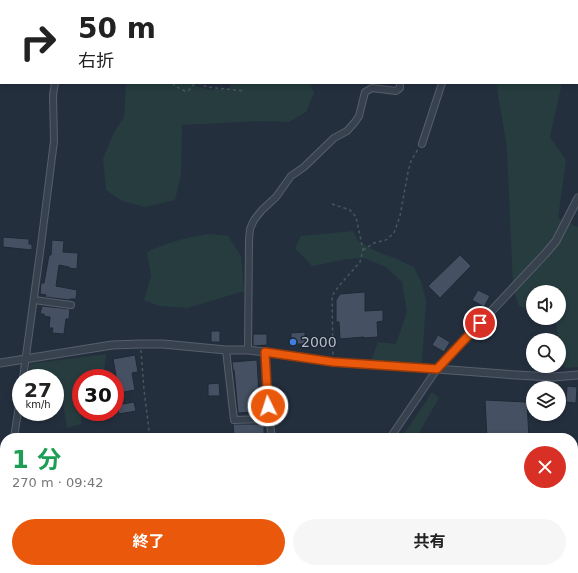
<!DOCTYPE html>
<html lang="ja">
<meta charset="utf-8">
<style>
body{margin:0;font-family:"DejaVu Sans","Noto Sans JP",sans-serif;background:#f6f6f6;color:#222;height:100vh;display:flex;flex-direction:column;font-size:15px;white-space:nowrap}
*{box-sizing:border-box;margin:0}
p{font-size:13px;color:#767676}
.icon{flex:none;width:22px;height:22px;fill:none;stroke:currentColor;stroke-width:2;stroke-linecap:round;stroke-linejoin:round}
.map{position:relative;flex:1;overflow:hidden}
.sheet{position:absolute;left:0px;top:433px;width:578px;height:140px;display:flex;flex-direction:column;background:#fff;border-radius:16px 16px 0 0;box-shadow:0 2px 6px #0003}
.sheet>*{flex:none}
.top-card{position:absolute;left:0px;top:0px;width:578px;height:84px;box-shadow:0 2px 6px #0003;background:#fff;color:#222;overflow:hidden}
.fabs{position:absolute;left:526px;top:285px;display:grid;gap:8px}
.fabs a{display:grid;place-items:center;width:40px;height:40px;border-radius:50%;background:#fff;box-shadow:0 2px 6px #0003;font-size:20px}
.speed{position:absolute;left:12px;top:369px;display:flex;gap:8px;font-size:20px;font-weight:700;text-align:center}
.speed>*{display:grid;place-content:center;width:52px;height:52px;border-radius:50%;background:#fff;box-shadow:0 2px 6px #0003;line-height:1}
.speed small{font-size:10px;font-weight:400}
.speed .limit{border:6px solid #d22;background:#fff;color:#111}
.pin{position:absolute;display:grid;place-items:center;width:34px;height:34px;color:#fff;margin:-17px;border:2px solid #fff;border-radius:50%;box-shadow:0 1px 4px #0007}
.me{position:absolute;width:44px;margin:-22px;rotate:356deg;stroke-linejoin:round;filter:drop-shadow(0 0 3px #0008)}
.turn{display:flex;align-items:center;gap:14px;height:84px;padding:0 12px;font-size:18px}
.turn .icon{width:52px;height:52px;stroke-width:2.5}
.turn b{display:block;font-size:28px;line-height:34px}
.round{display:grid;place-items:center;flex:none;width:42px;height:42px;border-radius:21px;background:#f6f6f6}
.headline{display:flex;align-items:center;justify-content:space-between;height:68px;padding:0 12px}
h1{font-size:24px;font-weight:700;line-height:30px;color:#1e9e55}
.action{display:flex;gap:8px;margin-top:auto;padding:8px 12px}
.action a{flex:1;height:46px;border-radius:24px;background:#ea580c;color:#fff;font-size:16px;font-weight:700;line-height:46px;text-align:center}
.action a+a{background:#f6f6f6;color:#222}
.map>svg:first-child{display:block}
.green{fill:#263c3f}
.building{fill:#455162;stroke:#1f2835}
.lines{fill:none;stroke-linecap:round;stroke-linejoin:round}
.service-casing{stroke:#565f6c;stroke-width:5}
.minor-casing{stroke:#565f6c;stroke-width:8}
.tertiary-casing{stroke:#565f6c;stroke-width:9}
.path{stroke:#44595c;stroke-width:1.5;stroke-dasharray:3 3;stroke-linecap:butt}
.service{stroke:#38414e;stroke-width:3}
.minor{stroke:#38414e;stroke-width:6}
.tertiary{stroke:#38414e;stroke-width:7}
.route-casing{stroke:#983908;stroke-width:10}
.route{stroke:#ea580c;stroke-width:7}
.shop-dot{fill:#3f7fe0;stroke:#1d2633;stroke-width:1.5}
.labels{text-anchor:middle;stroke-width:3;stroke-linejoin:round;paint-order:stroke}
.poi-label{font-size:14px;fill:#b4bcc9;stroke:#1d2633;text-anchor:start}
</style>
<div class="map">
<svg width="578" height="573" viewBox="0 0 578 573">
<rect width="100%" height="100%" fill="#242f3e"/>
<g class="green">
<path d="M126 83H187L210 90 230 88V83H310L314 93 306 112 289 122 262 121 182 125 181 175 175 200 145 207 122 201 106 190 103 159 114 132 124 117Z"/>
<path d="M496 83H562L550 137 566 160 558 218 578 227V367L564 368 555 319 553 318H559V292H533V311L519 306 513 288 507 148Z"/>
<path d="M353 231 358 241 373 250 397 259 414 267 422 284 426 301 422 364 371 361 378 342 396 344 407 312 402 282 386 267 364 258 347 259 312 266 295 248 301 236Z"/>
<path d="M210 234 228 236 241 256 244 291 188 308 159 306 144 300 151 276 147 252C169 242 186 237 210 234Z"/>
<path d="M106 354 104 371 95 378H81V424L67 428 60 386H55V378H28L30 364Z"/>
<path d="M432 392 439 398 416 438H401L413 421Z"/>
<path d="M0 554 5 555V568H30V573H0Z"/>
</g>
<g class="building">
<path d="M3 237 29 239V244H32V250L3 247Z"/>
<path d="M52 240 64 241 63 252 78 253 77 269 69 268V267L59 265 56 286 77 290 76 299H70V300L45 297 46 295 40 294 41 283H44L49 255H51Z"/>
<path d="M460 255 471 266 440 298 428 286Z"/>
<path d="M478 290 490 296 484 307 472 300Z"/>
<path d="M365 292V311L383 310V321L377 322 378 337 364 338V337L340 339 339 322H336V300L340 294Z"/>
<path d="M42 306 70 309 69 319H66L64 334 52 333 53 328H49L50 317 44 316V314H40Z"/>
<rect x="211" y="331" width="9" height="11"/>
<path d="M305 332V344H291V333Z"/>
<path d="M253 334H267V345L253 346Z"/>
<path d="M438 335 450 342 444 352 432 345Z"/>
<path d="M135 355 138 372 132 373 135 390 118 393 116 381H117L113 359Z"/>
<path d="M257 360 260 412 238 413 234 370H233L232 362Z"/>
<path d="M219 383 220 396H208V384Z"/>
<path d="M567 386 577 387 576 403 566 402Z"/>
<path d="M485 400 527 402 529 438H487Z"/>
<path d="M134 402 136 411 119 414 117 405Z"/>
<path d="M88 412H102L103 417 90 419Z"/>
<path d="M233 424H264V434H245L246 438H234Z"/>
</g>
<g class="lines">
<g class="service-casing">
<path id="service" d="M572 568 573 573"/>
</g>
<g class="minor-casing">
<g id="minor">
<path d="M450 0V1"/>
<path d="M85 1 86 0"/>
<path d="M422 144 442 83"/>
<path d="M34 300 71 305"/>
<path d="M226 350 234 420 269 419"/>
<path d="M248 350 249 240 250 229 254 220 262 210 276 197 291 176 304 167 334 138 347 131 355 122 359 116 365 92 372 88 396 91 400 88V83"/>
<path d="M265 352 269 419 272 437"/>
<path d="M23 378 41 245 54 141 53 95 55 83"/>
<path d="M14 438 21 392"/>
<path d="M390 438 437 369"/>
<path d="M0 517 5 498"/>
<path d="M449 568 456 573"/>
<path d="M214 573 226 568"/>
<path d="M299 573 302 568"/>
</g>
</g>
<g class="tertiary-casing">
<g id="tertiary">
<path d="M0 363 112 345 140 344H163L226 350H248L265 352 333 362 437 369 516 375 553 377 578 375"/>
<path d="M437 369 545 254 556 241 578 198"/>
<path d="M424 568 426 573"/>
</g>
</g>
<g class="path">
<path d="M154 0V1"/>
<path d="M173 83 175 86 185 91 189 90 195 83"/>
<path d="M198 83 207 87 244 91"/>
<path d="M332 204 350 210 356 217 363 250 360 262 339 286 332 296 333 355"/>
<path d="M363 250 374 243 386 240 394 233 400 216 408 172 411 161 418 149"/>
<path d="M141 350 144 390 150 438"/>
<path d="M117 568V573"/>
</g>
<use href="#service" class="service"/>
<use href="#minor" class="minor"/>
<use href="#tertiary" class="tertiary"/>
</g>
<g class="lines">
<g class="route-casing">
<path id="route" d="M268 406 265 352 333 362 437 369 480 323"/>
</g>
<use href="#route" class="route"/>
</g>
<circle class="shop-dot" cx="293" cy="342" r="4"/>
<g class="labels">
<g class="poi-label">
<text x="301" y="347">2000</text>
</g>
</g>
</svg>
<div class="fabs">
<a><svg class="icon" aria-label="sound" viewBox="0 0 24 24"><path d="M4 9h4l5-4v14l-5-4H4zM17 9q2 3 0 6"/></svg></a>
<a><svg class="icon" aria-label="search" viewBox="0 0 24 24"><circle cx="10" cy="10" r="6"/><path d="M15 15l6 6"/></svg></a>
<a><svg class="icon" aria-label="layers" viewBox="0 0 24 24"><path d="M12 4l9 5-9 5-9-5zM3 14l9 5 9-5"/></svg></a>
</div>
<div class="speed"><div>27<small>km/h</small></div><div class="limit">30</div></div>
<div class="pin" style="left:480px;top:323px;background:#d93025"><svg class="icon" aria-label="arrive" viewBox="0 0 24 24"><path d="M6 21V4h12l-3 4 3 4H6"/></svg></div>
<svg class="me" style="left:268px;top:406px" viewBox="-20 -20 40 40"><circle r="17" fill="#ea580c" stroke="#fff" stroke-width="3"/><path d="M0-11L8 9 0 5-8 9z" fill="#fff"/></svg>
<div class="top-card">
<div class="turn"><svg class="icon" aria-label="right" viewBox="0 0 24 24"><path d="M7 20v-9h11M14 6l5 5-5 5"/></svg><div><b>50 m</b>右折</div></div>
</div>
<section class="sheet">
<div class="headline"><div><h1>1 分</h1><p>270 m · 09:42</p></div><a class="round" style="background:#d93025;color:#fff"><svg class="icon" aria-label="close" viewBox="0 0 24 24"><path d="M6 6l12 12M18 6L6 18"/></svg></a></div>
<div class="action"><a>終了</a><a>共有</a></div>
</section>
</div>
